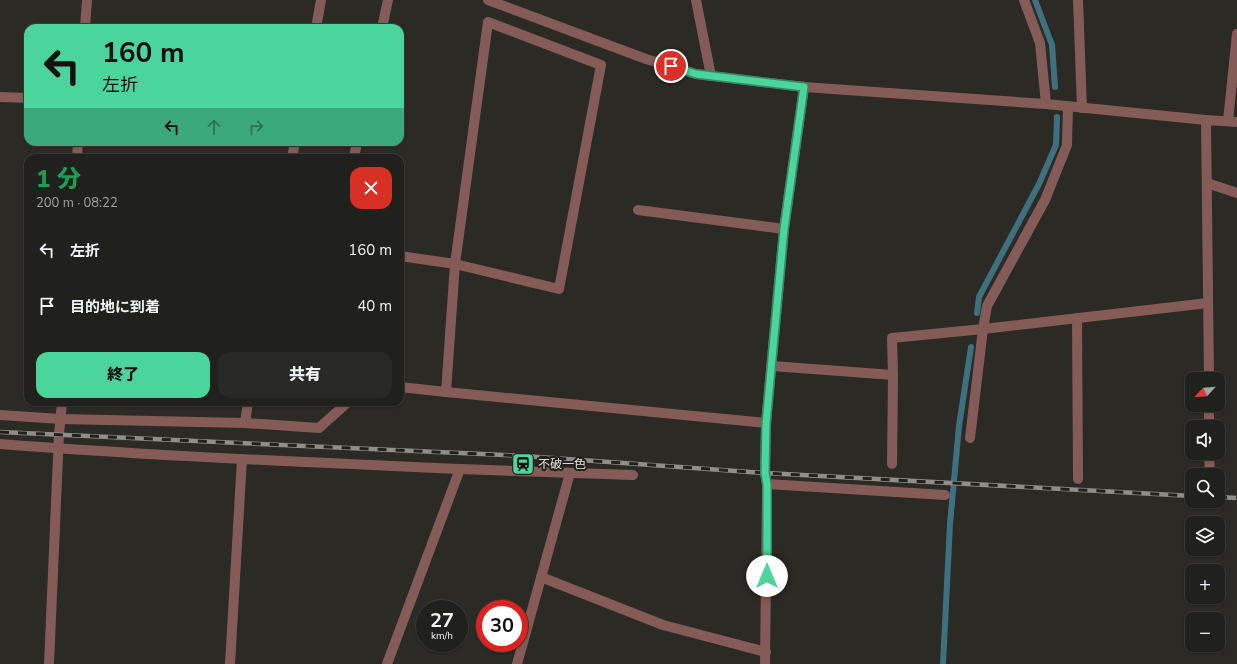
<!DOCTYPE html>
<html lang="ja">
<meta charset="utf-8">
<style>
body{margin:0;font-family:"Nunito Sans","Noto Sans JP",sans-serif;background:#282825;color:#f1f3f6;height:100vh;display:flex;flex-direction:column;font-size:15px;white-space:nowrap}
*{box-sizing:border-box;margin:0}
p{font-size:13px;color:#a2a3a3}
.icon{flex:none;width:22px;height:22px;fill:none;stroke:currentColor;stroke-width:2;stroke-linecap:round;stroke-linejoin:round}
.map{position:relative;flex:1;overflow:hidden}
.panel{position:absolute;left:24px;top:154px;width:380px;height:252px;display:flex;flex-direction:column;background:#20201c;border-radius:12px;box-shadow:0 1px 3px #0004,0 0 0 1px #3d3e3b}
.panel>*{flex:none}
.guide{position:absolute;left:24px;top:24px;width:380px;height:122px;border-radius:12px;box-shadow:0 1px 3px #0004,0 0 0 1px #3d3e3b;background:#4bd49b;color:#111;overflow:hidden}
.needle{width:26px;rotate:244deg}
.buttons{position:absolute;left:1185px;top:372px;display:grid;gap:8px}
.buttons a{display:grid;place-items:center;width:40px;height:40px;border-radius:8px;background:#20201c;box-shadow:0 1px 3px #0004,0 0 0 1px #3d3e3b;font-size:20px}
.speed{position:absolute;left:416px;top:600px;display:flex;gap:8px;font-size:20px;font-weight:700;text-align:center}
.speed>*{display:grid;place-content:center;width:52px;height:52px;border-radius:50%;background:#20201c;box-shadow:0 1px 3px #0004,0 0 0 1px #3d3e3b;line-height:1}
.speed small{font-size:10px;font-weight:400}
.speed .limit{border:6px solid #d22;background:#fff;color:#111}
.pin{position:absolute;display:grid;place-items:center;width:34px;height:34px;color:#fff;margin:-17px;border:2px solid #fff;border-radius:50%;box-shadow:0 1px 4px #0007}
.me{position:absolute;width:44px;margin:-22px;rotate:0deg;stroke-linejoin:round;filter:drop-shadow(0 0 3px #0008)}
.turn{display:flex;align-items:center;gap:14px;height:84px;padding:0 12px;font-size:18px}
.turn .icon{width:52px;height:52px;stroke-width:2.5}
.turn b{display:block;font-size:28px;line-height:34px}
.lanes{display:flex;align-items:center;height:38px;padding:0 12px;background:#0003;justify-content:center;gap:20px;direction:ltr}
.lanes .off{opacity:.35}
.round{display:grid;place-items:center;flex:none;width:42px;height:42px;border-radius:12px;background:#282825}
.summary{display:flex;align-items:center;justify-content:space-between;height:68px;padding:0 12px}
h1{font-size:24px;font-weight:800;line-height:30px;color:#1e9e55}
.action{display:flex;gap:8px;margin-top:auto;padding:8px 12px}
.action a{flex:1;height:46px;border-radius:12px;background:#4bd49b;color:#111;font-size:16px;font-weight:800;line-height:46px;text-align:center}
.action a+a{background:#282825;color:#f1f3f6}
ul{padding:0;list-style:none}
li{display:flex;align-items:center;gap:12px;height:56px;padding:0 12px}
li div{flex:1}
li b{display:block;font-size:15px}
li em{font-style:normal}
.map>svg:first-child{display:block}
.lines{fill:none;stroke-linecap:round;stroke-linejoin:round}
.stream{stroke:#3d7180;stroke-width:6}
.service{stroke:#845b56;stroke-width:10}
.minor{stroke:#845b56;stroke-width:10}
.tertiary{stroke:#845b56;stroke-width:10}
.rail-casing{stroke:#8f8e8a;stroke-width:4.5}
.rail{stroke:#21201b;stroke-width:3;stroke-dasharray:9;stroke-linecap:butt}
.route-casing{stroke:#318a65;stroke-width:10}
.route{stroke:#4bd49b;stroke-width:7}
.labels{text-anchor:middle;stroke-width:4;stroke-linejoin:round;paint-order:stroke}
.poi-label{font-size:12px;fill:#e2e1de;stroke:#21201b;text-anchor:start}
</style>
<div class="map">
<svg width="1237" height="664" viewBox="0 0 1237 664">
<rect width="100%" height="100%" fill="#2b2a25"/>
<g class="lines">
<g class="stream">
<path d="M1035 0 1052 45 1055 87"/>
<path d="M977 313 979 297 1039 184 1056 145 1057 117"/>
<path d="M943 664 950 524 959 426 971 347"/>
</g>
<g class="service">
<path d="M1228 121 1237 34"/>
<path d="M638 210 784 229"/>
<path d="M1077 318 1078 479"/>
<path d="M772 366 893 375 892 338 983 329 1208 303"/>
<path d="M970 438 983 329"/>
<path d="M892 464 893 375"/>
<path d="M767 484 945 495"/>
<path d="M541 577 663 625 766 652"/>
<path d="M230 664 242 459"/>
</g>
<g class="minor">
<path d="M696 0 711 76"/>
<path d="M1024 0 1040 43 1046 104"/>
<path d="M1078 0 1082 108"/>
<path d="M85 28 87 0"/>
<path d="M316 28 321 0"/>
<path d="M382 28 388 0"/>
<path d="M0 97 28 98"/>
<path d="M1206 120 1209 379"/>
<path d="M77 158 78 142"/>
<path d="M292 158 295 142"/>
<path d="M354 158 357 142"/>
<path d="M1207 183 1237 193"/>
<path d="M400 256 455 264 559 289 601 65 488 22 455 264 446 392 400 387"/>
<path d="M983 329 987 306 1045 200 1067 145 1068 107"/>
<path d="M446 392 766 423"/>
<path d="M248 402 245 423 319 428 348 402"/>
<path d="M1209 405V427"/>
<path d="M0 415 61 419 245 423"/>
<path d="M0 444C153 456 307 462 460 469L387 664"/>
<path d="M1209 453 1210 475"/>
<path d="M460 469 633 475"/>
<path d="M49 664 59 434 62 402"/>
<path d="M517 664 570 473"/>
<path d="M765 664 767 484 765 473 766 423 784 229 804 87"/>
</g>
<path class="tertiary" d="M488 0 646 59 696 74 804 87 1046 104 1206 120 1237 122"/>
<g class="rail-casing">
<g id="rail">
<path d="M0 432 524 456 765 473 1192 496"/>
<path d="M1218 497 1237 498"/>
</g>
</g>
<use href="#rail" class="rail"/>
</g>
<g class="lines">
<g class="route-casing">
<path id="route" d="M671 66 696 74 804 87 784 229 766 424 765 473 767 484V576"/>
</g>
<use href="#route" class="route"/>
</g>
<defs>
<g id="station-square" transform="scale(1.15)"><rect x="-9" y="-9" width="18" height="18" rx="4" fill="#4bd49b" stroke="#21201b"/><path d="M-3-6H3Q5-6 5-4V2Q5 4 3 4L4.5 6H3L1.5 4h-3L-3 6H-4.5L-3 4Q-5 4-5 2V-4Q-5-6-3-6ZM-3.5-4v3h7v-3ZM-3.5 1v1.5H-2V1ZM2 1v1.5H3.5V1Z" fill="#111"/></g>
</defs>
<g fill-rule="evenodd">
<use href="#station-square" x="523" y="464"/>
</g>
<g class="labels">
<g class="poi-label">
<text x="538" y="468">不破一色</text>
</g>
</g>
</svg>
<div class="buttons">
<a><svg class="needle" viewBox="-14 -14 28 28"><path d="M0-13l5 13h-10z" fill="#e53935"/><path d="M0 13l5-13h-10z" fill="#a2a3a3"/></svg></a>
<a><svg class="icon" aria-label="sound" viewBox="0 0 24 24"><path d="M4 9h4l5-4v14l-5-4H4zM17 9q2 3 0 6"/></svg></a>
<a><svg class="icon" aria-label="search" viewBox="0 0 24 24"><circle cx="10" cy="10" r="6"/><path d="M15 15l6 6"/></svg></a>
<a><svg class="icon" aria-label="layers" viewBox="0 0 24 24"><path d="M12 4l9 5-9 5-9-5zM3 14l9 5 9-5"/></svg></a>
<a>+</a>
<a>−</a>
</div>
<div class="speed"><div>27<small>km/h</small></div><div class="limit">30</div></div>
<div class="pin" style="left:671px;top:66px;background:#d93025"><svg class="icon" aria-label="arrive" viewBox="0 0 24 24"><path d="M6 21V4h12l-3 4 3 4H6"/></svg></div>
<svg class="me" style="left:767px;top:576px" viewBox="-20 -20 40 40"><circle r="19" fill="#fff"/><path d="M0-13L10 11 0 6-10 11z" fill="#4bd49b"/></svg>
<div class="guide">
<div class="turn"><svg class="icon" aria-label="left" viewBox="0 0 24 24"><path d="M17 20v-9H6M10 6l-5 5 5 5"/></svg><div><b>160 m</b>左折</div></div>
<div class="lanes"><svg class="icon" aria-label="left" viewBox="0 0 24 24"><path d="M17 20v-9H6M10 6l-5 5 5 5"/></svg><svg class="icon off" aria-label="ahead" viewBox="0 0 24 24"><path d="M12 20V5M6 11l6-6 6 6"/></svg><svg class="icon off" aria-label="right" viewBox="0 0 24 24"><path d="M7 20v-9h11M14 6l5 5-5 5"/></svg></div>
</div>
<section class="panel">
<div class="summary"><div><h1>1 分</h1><p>200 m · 08:22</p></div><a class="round" style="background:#d93025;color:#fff"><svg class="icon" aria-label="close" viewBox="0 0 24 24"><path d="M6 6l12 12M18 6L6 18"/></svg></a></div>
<ul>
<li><svg class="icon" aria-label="left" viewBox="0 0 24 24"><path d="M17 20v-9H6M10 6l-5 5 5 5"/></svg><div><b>左折</b></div><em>160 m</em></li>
<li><svg class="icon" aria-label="arrive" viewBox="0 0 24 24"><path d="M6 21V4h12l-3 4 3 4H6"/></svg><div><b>目的地に到着</b></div><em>40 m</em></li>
</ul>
<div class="action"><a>終了</a><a>共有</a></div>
</section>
</div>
